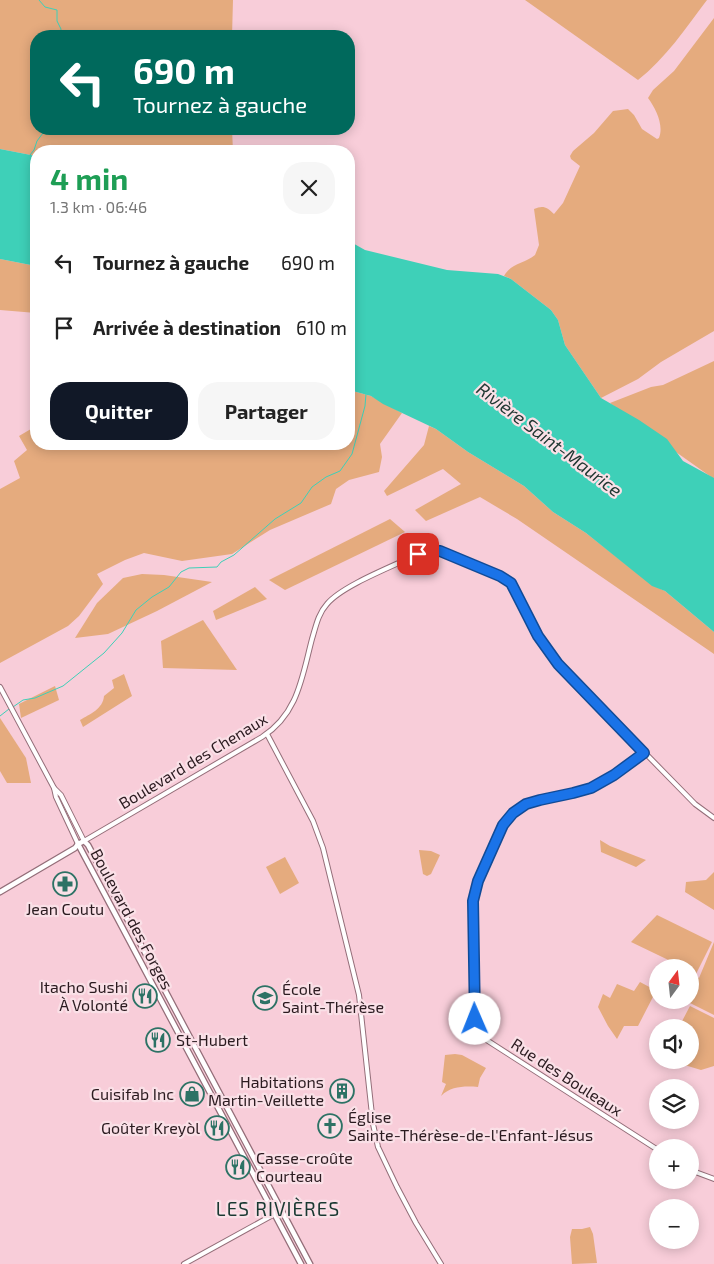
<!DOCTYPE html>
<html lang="fr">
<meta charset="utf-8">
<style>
body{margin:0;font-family:"Exo 2",sans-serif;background:#f6f6f6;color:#222;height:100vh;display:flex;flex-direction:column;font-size:19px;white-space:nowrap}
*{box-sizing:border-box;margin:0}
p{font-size:16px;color:#767676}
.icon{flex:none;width:28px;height:28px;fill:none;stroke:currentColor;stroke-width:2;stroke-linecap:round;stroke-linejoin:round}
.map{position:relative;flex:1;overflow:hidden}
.panel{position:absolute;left:30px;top:145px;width:325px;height:305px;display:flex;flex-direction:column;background:#fff;border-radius:20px;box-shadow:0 2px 12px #0003}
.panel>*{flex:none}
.top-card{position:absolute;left:30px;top:30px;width:325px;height:105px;border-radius:20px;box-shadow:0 2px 12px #0003;background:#00695c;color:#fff;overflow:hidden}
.needle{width:32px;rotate:15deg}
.controls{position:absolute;left:649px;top:959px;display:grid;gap:10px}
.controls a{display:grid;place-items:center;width:50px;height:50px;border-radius:50%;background:#fff;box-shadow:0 2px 12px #0003;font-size:25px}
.pin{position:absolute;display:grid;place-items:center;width:42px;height:42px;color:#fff;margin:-21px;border-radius:10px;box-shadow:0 2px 8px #0006}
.me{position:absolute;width:55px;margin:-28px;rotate:359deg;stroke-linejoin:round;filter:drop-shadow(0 0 4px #0008)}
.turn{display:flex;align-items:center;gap:18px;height:105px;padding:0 20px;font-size:22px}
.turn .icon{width:65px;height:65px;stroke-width:2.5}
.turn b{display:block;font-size:35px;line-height:42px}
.round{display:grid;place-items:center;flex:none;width:52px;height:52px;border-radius:20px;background:#f6f6f6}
.head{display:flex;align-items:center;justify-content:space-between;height:85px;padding:0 20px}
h1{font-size:30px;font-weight:700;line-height:38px;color:#1e9e55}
.action{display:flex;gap:10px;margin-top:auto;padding:10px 20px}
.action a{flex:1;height:58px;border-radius:20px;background:#111827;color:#fff;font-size:20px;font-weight:700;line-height:58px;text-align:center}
.action a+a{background:#f6f6f6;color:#222}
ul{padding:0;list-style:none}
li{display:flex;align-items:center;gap:15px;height:65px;padding:0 20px}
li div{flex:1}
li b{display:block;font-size:19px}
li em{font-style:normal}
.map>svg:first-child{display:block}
.green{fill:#e5ab7e}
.water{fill:#3ed0b8}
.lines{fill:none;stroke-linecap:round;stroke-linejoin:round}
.stream{stroke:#3ed0b8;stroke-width:1}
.tertiary-casing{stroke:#946e79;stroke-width:6}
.secondary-casing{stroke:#946e79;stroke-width:7}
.tertiary{stroke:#fff;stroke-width:4}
.secondary{stroke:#fff;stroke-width:4.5}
.route-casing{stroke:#114b97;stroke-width:12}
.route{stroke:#1a73e8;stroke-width:9}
.labels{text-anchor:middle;stroke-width:4.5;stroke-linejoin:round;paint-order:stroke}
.street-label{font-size:16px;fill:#2b1b20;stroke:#fae0e7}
.poi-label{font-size:16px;fill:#2b1b20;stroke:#fae0e7;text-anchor:end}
.water-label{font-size:18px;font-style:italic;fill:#213833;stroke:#fae0e7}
.quarter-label{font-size:19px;letter-spacing:1px;fill:#193932;stroke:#fae0e7}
</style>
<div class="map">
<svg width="714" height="1264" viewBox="0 0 714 1264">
<rect width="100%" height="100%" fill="#f8cdd9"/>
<g class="green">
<path d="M0 0H233L232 36H36V129H232L233 151H36V156L0 149Z"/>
<path d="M525 0H707C686 28 665 59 638 80Z"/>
<path d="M714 18V331L661 362 638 379 601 398 565 345 558 320 551 310 511 279 504 276C511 263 524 264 535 255L539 245 534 209C543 205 547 207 554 214L563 203 580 166 571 159 570 156 573 151 594 133 613 111 628 109 634 115 642 129 657 139 659 138C664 125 656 109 648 98L653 90 674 71Z"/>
<path d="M0 259 36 266V313L0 310Z"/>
<path d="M714 361V479L659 440 610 403 651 387 663 385Z"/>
<path d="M349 390 371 396 402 413 380 444 382 457 379 472 349 480 336 489 331 504 270 530 232 554 182 561 144 553 125 560 97 574 103 584 79 616 68 626 0 663V489L20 478 14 461 27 450 19 436 36 426V444H349Z"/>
<path d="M429 426 436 429 468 452 524 486 553 512 586 533 652 585 665 591 714 632V654L517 519 480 497 426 521 415 510 461 484 443 469 387 496 384 491 424 445Z"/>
<path d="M390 519 405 532 285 590 269 580Z"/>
<path d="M142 574 164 575 212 582 157 611 108 634 75 638 97 603 123 578Z"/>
<path d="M255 587 267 599 216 620 213 611Z"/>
<path d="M203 620 237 670 163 668 161 641Z"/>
<path d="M124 674 132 696 83 727 80 720C90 714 103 709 104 696L114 688 112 680Z"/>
<path d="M55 686 59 700 21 718 19 704Z"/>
<path d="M0 718 26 758 31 783H7L0 771Z"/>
<path d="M600 840 610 846 646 860 636 867 601 852Z"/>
<path d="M419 850 431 851 440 855 431 874 427 876 423 874Z"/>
<path d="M285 857 299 883 280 894 266 867Z"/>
<path d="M714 872V910L685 892 686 882 706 880Z"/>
<path d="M657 915 712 942 696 974 690 971V968L683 967 631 942Z"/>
<path d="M714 942V1015L684 1000H690V974L699 978Z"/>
<path d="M640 982 655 990 657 987V993H655L638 1026H624L617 1039 608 1026 598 1007 603 994 610 998 617 984 634 991Z"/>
<path d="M690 1006 714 1018V1066L701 1070 668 1060H690V1028L679 1027Z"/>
<path d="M455 1054 462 1055 486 1068 480 1078 478 1087C465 1086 451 1086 441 1096L446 1084 442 1082 445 1055Z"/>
<path d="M590 1227 593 1234 597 1263 572 1264 570 1237 572 1229H582Z"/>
</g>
<g class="water">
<path d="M0 149 36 156V266L0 259Z"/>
<path d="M349 241 365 250 447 270 498 274 511 279 551 310 558 320 565 345 601 398 639 420 667 439 683 461 714 478V632L665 591 652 586 586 533 553 512 524 486 468 452 436 429 383 404 371 396 349 390Z"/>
</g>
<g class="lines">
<g class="stream">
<path d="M39 0 45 7 57 10V21L61 29 60 36"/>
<path d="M30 155 34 150 37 141 46 129"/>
<path d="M13 707 23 700 35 698 63 686 104 653 122 633 136 610 152 597 169 587 181 572 189 568 217 567 221 562 234 555 275 519 301 503 312 487 326 477 340 471 352 454 365 406 366 394"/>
<path d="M0 716 9 709"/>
</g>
<g class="tertiary-casing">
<g id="tertiary">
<path d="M0 687 54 788 61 795 84 841 262 737C298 714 302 677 312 639 316 626 318 614 327 604 342 586 391 567 414 556L425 551H440L500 576 510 582 539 636 558 664 695 804 714 818"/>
<path d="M267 734 313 821 323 848 359 995 373 1124 378 1147 397 1187 416 1223 441 1264"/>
<path d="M644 753 614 775 591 787 573 793 540 800 526 804 513 813 503 825 478 881 473 901 475 1019 478 1031 485 1039 658 1150"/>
<path d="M54 788 56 797 78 844"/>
<path d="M690 1170 714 1179"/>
<path d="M184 1264 282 1210"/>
</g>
</g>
<g class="secondary-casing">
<g id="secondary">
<path d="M78 844 301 1264"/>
<path d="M0 892 75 848 78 844 84 841 88 845 310 1264"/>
</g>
</g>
<use href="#tertiary" class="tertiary"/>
<use href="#secondary" class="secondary"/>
</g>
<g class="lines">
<g class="route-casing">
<path id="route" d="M418 554 429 550 440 551 500 576 511 583 538 636 558 664 644 753 614 775 591 788 573 793 540 800 526 804 513 813 503 825 478 881 473 901 475 1019"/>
</g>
<use href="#route" class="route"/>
</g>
<defs>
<g id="pharmacy-ring" transform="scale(1.25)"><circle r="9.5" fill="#fae0e7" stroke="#2d7265" stroke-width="1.5"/><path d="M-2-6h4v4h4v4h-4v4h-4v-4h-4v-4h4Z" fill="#2d7265"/></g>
<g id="restaurant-ring" transform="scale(1.25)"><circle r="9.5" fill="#fae0e7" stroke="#2d7265" stroke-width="1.5"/><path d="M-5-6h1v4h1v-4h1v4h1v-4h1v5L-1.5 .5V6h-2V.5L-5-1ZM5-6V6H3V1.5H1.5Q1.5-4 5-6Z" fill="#2d7265"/></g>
<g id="school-ring" transform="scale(1.25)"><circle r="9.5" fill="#fae0e7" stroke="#2d7265" stroke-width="1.5"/><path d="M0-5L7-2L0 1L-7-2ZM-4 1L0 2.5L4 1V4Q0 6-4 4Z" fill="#2d7265"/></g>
<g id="building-ring" transform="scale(1.25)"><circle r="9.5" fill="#fae0e7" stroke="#2d7265" stroke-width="1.5"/><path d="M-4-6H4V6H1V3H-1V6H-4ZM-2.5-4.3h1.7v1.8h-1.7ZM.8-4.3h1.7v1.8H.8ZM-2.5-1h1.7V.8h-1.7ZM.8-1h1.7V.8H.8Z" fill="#2d7265"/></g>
<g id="shop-ring" transform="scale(1.25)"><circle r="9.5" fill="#fae0e7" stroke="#2d7265" stroke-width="1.5"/><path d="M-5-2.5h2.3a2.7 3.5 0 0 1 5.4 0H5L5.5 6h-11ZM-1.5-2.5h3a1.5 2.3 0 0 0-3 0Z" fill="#2d7265"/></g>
<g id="church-ring" transform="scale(1.25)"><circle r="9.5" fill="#fae0e7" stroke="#2d7265" stroke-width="1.5"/><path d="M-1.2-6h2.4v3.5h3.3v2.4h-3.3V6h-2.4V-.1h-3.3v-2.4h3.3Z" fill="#2d7265"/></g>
</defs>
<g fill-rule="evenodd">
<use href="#pharmacy-ring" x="65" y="884"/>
<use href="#restaurant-ring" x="145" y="996"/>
<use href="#school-ring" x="265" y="998"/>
<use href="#restaurant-ring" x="158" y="1040"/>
<use href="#building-ring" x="342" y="1091"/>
<use href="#shop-ring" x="192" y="1094"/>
<use href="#church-ring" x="330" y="1126"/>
<use href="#restaurant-ring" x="217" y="1128"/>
<use href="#restaurant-ring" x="238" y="1167"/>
</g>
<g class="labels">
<g class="street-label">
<text transform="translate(193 761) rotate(-31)" y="6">Boulevard des Chenaux</text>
<text transform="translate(132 919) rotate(62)" y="6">Boulevard des Forges</text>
<text transform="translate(567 1077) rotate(33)" y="6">Rue des Bouleaux</text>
</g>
<g class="poi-label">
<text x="65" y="915" text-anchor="middle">Jean Coutu</text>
<text x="128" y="993">Itacho Sushi<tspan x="128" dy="18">À Volonté</tspan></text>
<text x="282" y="995" text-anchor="start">École<tspan x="282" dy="18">Saint-Thérèse</tspan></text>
<text x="176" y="1046" text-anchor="start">St-Hubert</text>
<text x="324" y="1088">Habitations<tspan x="324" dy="18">Martin-Veillette</tspan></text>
<text x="174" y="1100">Cuisifab Inc</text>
<text x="348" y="1123" text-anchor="start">Église<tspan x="348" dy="18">Sainte-Thérèse-de-l'Enfant-Jésus</tspan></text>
<text x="200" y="1134">Goûter Kreyòl</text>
<text x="256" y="1164" text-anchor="start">Casse-croûte<tspan x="256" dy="18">Courteau</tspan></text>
</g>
<g class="water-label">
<text transform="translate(549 440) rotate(37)" y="6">Rivière Saint-Maurice</text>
</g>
<g class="quarter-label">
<text x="278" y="1216">LES RIVIÈRES</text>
</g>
</g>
</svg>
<div class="controls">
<a><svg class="needle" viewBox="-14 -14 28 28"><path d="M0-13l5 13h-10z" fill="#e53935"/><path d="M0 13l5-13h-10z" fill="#767676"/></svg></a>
<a><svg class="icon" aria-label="sound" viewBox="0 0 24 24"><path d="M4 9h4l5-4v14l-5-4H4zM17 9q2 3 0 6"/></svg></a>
<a><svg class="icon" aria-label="layers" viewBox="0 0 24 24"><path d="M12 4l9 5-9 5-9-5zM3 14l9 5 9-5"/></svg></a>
<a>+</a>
<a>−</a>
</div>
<div class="pin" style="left:418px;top:554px;background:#d93025"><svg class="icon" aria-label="arrive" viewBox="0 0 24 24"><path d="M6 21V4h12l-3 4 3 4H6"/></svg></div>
<svg class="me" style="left:475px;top:1019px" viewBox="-20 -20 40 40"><circle r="19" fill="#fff"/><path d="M0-13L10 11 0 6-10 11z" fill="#1a73e8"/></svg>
<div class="top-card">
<div class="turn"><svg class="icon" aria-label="left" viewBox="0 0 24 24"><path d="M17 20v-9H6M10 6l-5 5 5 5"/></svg><div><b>690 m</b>Tournez à gauche</div></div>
</div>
<section class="panel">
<div class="head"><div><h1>4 min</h1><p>1.3 km · 06:46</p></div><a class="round"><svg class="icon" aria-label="close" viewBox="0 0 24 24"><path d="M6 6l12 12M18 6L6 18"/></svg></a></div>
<ul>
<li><svg class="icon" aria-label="left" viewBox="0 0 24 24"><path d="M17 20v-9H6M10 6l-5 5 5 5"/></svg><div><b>Tournez à gauche</b></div><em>690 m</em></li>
<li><svg class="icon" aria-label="arrive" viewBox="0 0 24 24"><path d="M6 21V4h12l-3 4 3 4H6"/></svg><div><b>Arrivée à destination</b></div><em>610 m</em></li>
</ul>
<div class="action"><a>Quitter</a><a>Partager</a></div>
</section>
</div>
